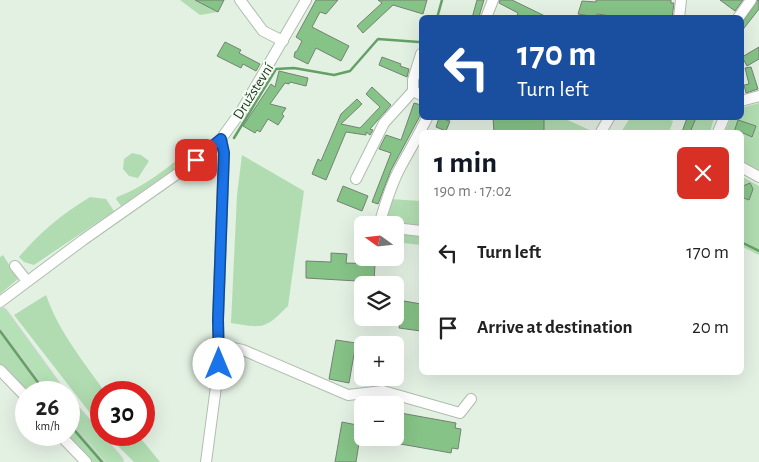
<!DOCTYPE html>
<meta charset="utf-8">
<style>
body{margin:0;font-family:"Alegreya Sans",sans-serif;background:#f2f2f2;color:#222;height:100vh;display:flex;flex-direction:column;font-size:19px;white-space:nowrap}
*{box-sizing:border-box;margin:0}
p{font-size:16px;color:#767676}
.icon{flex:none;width:28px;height:28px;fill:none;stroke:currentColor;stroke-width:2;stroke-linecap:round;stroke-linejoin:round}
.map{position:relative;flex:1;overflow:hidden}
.sheet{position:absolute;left:419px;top:130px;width:325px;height:245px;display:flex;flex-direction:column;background:#fff;border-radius:8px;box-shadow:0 5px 20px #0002}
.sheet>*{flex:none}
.top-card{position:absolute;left:419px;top:15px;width:325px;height:105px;border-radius:8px;box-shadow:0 5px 20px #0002;background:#1a4fa0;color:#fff;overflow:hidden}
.needle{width:32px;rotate:285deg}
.tools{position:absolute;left:354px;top:216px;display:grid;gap:10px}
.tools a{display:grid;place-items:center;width:50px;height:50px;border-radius:8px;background:#fff;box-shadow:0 5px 20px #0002;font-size:25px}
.speed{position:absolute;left:15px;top:381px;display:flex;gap:10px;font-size:25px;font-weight:700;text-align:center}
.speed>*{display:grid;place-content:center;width:65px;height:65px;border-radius:50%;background:#fff;box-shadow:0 5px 20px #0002;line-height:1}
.speed small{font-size:12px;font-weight:400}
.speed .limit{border:8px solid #d22;background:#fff;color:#111}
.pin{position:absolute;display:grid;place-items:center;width:42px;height:42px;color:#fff;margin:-21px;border-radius:10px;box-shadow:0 2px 8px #0006}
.me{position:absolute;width:55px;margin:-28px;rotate:0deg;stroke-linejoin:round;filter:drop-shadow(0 0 4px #0008)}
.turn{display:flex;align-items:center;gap:18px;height:105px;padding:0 15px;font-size:22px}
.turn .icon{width:65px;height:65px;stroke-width:2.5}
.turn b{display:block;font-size:35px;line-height:42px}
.round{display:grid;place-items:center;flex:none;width:52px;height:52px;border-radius:8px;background:#f2f2f2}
.head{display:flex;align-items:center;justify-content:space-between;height:85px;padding:0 15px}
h1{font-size:30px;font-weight:600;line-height:38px;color:#111827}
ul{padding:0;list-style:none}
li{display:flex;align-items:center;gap:15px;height:75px;padding:0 15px}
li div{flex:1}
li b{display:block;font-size:19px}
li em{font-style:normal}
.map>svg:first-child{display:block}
.green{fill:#b1dcb1}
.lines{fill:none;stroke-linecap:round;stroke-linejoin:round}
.stream{stroke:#64a066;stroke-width:2.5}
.building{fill:#86c387;stroke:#758175}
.minor-casing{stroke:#afbdaf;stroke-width:12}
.major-casing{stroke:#d1d2d1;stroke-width:16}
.minor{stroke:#fff;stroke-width:10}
.major{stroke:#b4e1b5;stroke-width:14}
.route-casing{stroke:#114b97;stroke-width:12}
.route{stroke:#1a73e8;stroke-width:9}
.labels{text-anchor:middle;stroke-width:4;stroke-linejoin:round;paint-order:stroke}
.street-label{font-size:15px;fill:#2e332e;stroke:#f0fff0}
</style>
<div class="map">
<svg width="759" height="462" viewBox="0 0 759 462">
<rect width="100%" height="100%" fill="#e3f1e3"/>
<g class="green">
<path d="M180 0H195L218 12 200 15Z"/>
<path d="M759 103V171L741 161V132H725L731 118H741V108Z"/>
<path d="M544 118H563L594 132H544Z"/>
<path d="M630 118H665L673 121 669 132H621Z"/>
<path d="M696 118H714L710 132H690Z"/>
<path d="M191 150 192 153 174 166 175 168 121 206 116 199 117 197C145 187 167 167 191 150Z"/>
<path d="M132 153 141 155 149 161 138 178 129 176 123 169 124 159Z"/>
<path d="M242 155 304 191 288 306C264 330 263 328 231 323L237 195Z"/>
<path d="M741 176 759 186V255L741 246Z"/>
<path d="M90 197 106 199 114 211 34 265 24 262 19 257C39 233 62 214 90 197Z"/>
<path d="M389 199 421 201V245L395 242V225H386Z"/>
<path d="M3 255 18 279 0 294V257Z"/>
<path d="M46 295C59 332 83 361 105 392H101V427L14 315Z"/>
<path d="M0 326 48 392H26L0 366Z"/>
<path d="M69 419 105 462H89L64 435H69Z"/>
<path d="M107 435H138L160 462H134Z"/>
</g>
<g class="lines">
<g class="stream">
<path d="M437 18 442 0"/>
<path d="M234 138 276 69 294 68 334 75 350 71 378 39 419 42"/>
<path d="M741 242 759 251"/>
<path d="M0 331 45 392"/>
<path d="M69 424 102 462"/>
</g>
</g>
<g class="building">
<path d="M195 0H224L218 12Z"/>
<path d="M316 0H338L326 14 320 12 312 27 349 46 341 61 316 48 308 64 294 57 295 52 297 51 302 41 296 37Z"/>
<path d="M378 0H427L423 14 393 5 363 33 357 26 382 3Z"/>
<path d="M477 0H484L480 13 479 18H472Z"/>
<path d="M500 0H512L549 18H516L518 13 499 3Z"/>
<path d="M596 0H671V3H674L672 18H625L597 14V17L578 14 582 1 596 2Z"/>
<path d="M720 0H743L735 11Z"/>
<path d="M758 0H759V9L741 32V24Z"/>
<path d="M225 42 241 50 239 53 260 64 256 71 243 64 241 68 217 56Z"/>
<path d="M759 47V59L747 66 742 57Z"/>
<path d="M382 57 401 64 400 66 409 69 407 77 379 65Z"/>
<path d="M751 67 758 89 746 93 744 85 749 84 745 68Z"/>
<path d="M279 71 308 78 306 86 290 82 289 84 285 83 270 104 286 108 282 114 284 116 278 125 268 119 260 132 257 130 255 133 243 126 271 84 275 87Z"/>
<path d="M372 87 391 105 370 129 373 130 370 135 366 132V135L346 132 326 180 312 174 318 159 321 161 341 114 357 99 362 104 341 124 360 128 380 107 366 94Z"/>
<path d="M414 103 421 105V114L391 170 378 204 372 202 391 153 379 149 386 135 401 140Z"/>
<path d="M439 118H447L446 120 450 121 446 131 436 127Z"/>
<path d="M493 118H544V132H494Z"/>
<path d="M687 118H696L690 132H682Z"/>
<path d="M738 120 756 126 752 137 741 132H734Z"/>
<path d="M750 183 753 189 749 200 741 197V187Z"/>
<path d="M343 186 368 196 362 211 337 201Z"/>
<path d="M331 253 347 254 346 263 375 264 374 282 306 278V261L331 262Z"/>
<path d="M404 301 421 304V331L399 328Z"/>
<path d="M336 340 356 343 349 383 329 379Z"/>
<path d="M395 412 456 423 455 428 461 429 458 449 452 448 451 453 395 443Z"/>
<path d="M342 422 362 426V438L360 437 356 462H335Z"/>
</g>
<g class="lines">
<g class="minor-casing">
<g id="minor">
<path d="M240 0 263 31 283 41"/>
<path d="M486 18 493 0"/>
<path d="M679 18 681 0"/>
<path d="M738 18 751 0"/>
<path d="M421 54 413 80V91L421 95"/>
<path d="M741 101 759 96"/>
<path d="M601 132 609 118"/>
<path d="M718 132 724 118"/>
<path d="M741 167 759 177"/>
<path d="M356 179 384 123 413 91"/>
<path d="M379 225C385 205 391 184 401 166 410 150 419 134 427 118"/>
<path d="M395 228 421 231"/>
<path d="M15 266 27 281"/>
<path d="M0 302 83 240 187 167 221 139 242 110 306 0"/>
<path d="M219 345 243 350 348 395 383 391 460 413 471 399"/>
<path d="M0 370 26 397"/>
<path d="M60 435 86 462"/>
<path d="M206 462 219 364 218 320 224 153 221 139"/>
</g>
</g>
<g class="major-casing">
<g id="major">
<path d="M1 315 57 392"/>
<path d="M69 407 116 462"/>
</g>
</g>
<use href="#minor" class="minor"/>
<use href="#major" class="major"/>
</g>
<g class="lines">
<g class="route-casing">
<path id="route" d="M196 160 221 139 224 153 218 320 219 364"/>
</g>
<use href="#route" class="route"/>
</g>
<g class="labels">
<g class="street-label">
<text transform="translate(253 91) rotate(-58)" y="5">Družstevní</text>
</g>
</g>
</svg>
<div class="tools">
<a><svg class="needle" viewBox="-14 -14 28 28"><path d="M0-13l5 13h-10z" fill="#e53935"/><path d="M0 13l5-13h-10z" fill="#767676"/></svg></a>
<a><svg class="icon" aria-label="layers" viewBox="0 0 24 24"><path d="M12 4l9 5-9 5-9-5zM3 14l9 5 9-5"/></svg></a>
<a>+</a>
<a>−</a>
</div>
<div class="speed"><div>26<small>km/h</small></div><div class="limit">30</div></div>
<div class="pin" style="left:196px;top:160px;background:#d93025"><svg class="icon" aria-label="arrive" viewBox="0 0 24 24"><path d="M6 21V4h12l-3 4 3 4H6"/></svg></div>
<svg class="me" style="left:219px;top:364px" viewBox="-20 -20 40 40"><circle r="19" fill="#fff"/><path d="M0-13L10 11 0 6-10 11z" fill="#1a73e8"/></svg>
<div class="top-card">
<div class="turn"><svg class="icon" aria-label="left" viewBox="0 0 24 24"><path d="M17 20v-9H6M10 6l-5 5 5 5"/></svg><div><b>170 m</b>Turn left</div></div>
</div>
<section class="sheet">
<div class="head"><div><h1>1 min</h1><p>190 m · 17:02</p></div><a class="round" style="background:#d93025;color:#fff"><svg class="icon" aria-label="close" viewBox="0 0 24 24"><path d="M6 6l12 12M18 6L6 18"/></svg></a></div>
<ul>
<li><svg class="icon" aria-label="left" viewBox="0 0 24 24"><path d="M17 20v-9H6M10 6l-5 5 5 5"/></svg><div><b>Turn left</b></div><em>170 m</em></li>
<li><svg class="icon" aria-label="arrive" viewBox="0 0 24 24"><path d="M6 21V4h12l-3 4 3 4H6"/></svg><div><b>Arrive at destination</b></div><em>20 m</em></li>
</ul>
</section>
</div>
